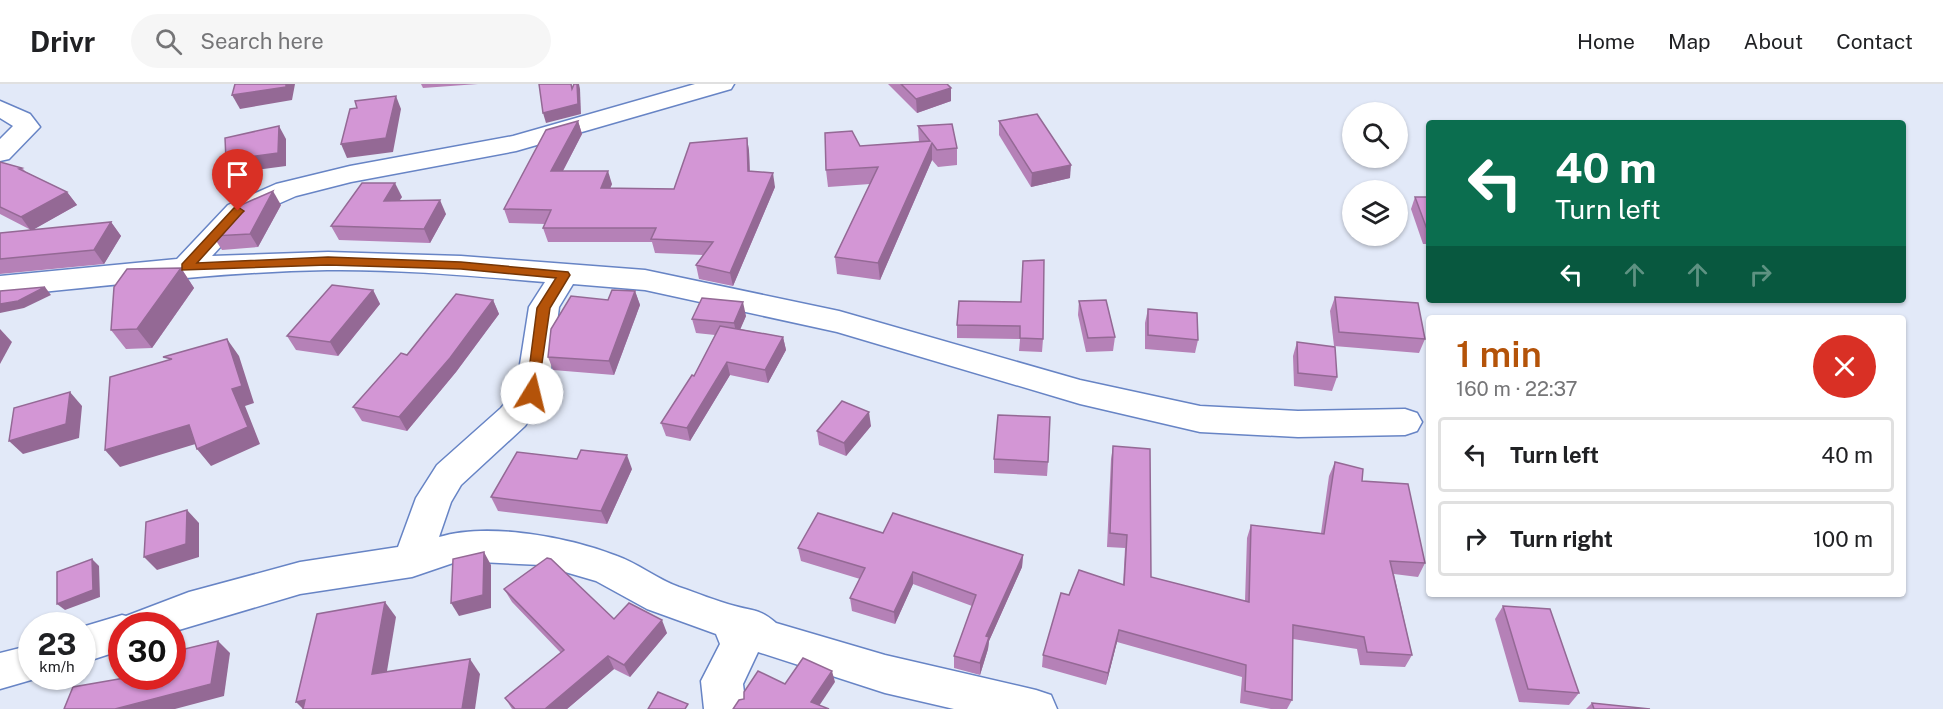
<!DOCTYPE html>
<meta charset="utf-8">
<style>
body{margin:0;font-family:"Public Sans",sans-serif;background:#f6f6f6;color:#202124;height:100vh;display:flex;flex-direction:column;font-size:22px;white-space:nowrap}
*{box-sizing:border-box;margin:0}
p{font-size:20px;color:#757577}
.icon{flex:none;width:33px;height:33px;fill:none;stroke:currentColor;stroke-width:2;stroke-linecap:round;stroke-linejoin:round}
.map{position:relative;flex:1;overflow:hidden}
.panel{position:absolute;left:1426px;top:231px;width:480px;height:282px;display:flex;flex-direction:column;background:#fff;border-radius:6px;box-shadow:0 2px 4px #0004}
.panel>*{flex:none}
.guide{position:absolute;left:1426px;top:36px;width:480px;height:183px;border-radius:6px;box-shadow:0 2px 4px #0004;background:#0b6e4f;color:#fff;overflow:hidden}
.tools{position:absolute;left:1342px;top:18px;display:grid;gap:12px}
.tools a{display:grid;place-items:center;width:66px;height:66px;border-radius:50%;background:#fff;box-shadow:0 2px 4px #0004;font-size:30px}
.speed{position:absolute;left:18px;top:528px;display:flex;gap:12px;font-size:30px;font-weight:700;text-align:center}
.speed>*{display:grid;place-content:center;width:78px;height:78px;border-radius:50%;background:#fff;box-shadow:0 2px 4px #0004;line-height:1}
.speed small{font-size:15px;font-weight:400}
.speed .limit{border:9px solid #d22;background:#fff;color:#111}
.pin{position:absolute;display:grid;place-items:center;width:51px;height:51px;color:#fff;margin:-62px -26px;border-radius:50% 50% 50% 0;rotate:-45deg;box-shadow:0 0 6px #0007}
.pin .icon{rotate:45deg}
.me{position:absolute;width:66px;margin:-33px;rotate:9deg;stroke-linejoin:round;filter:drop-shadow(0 0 4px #0008)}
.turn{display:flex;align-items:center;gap:21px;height:126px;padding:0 30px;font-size:27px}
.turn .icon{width:78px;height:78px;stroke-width:2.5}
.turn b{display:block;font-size:42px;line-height:51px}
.lanes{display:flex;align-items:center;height:57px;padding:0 30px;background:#0003;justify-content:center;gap:30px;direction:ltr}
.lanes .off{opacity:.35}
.round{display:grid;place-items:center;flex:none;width:63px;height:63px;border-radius:32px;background:#f6f6f6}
.summary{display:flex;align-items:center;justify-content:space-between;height:102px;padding:0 30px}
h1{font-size:36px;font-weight:600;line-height:45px;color:#b45309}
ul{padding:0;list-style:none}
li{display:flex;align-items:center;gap:18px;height:75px;margin:0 12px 9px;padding:0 18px;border:3px solid #e0e0e0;border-radius:6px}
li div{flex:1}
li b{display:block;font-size:22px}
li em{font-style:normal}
header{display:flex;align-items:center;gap:36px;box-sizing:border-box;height:84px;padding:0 30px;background:#fff;border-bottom:2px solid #e0e0e0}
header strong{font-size:28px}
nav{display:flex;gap:33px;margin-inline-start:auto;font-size:21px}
.search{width:420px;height:54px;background:#f6f6f6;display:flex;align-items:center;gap:15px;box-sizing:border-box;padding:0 21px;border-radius:33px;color:#757577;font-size:22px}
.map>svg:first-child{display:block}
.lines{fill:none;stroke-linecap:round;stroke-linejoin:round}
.street-casing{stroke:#6784c5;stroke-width:3}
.street{fill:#fff;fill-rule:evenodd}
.wall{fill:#b581b7}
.shaded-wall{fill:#946995}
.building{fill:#d396d5;stroke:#946995;stroke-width:1.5}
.route{fill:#b45309;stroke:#753606;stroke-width:1.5}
</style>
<header>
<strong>Drivr</strong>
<div class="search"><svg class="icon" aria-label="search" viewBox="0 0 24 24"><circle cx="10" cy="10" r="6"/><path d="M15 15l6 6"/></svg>Search here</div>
<nav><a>Home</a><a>Map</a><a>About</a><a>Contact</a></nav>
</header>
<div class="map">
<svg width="1943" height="625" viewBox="0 0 1943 625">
<rect width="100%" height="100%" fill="#e2e9f8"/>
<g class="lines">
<g class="street-casing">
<g id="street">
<path d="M695 0H734L731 5 516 67 351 98 296 112 248 133 212 172 328 168 461 172 645 186 839 227 1080 296 1200 322 1298 327 1405 325 1417 329 1422 338 1417 347 1405 351 1298 353 1200 348 1080 320 837 248 645 206 573 200 559 223 548 309 525 342 461 401 451 418 439 453C488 438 569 453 617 472 639 480 657 495 679 503 697 509 716 517 735 522 753 527 760 525 776 539L885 571 1036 606 1051 611 1057 625H954L885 609 758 568 743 600 746 625H704L701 597 720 560 716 550 647 525 596 497 541 481 459 477 412 493 300 510 172 548V542H122V566L82 579V543L122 531 126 532 189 508 300 478 398 463 416 414 437 381 501 324 516 306 529 223 545 198C472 192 399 185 327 186 217 188 109 202 0 212V192L177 175 228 121 276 100 350 82 513 52Z"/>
<path d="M0 17 30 30 40 43 9 75 0 77V55L13 42 0 34Z"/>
<path d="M32 561V592H45L0 605V569Z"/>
</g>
</g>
<use href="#street" class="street"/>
</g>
<g class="wall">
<path d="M421 0H478L423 4Z"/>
<path d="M888 0H947L951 17 917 29Z"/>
<path d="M578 37 582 50 563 87 612 100 610 104 674 105 747 54 749 67 750 87 775 103 733 202 699 195 696 181 703 171 655 169 652 158H548L543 144 545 140 509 139 504 125Z"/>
<path d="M999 37 1070 94 1031 103 999 51Z"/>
<path d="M918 42 957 64V81L938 83 932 76 880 196 837 190 835 173 870 100 828 103 826 86 860 62 919 58Z"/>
<path d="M0 78 22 84 26 88 67 108 77 121 32 146 111 138 121 152 104 180 0 190V149L31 146 0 130Z"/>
<path d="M402 113 399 117 446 130 430 159 339 156 331 142Z"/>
<path d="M1415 113H1430V160H1423L1411 125Z"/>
<path d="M281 121 258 163 222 166 213 152Z"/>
<path d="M181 184 194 204 152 264 126 265 111 246Z"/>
<path d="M373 206 380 220 338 272 296 266 287 252Z"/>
<path d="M635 207 640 221 614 291 553 286 548 273 608 216Z"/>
<path d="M1335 213 1425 255 1419 269 1334 262 1330 227Z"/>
<path d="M493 216 499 230 456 288 407 347 362 337 353 323 407 271Z"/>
<path d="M1079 217 1115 253 1113 267 1086 268 1078 231Z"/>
<path d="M1021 218 1043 255 1042 268 1019 267 1020 255 957 254V241Z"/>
<path d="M1148 225 1198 256 1195 269 1145 265V239Z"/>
<path d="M746 232 740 245 783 253 786 266 768 299 730 291 690 357 666 352 661 339 694 292 715 251 696 249 692 235Z"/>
<path d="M1297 258 1337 293 1332 307 1294 302 1293 272Z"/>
<path d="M871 342 846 372 819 361 817 347Z"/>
<path d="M1113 362 1151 493 1245 517 1247 454 1251 441 1321 449 1329 392 1335 378 1362 397 1425 479 1418 493 1394 490 1412 571 1405 583 1360 581 1357 565 1293 555 1292 616 1287 625H1271L1240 619 1242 593 1117 558 1106 601 1042 583 1043 571 1069 511 1123 501 1125 464 1107 463 1111 375Z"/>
<path d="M994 375 1048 378 1047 392 994 389Z"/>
<path d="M632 385 607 440 498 427 491 413Z"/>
<path d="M883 449 1023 471 1022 483 989 557 988 565 980 591 954 584V572L972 522 913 500 895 540 852 527 850 514 860 495 801 477 798 464Z"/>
<path d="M504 505 614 535 667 549 630 593 614 585 567 625H512L505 614 561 569 512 518Z"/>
<path d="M1503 522 1579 609 1569 621 1519 618 1495 535Z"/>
<path d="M1592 619 1650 625H1586Z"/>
</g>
<g class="shaded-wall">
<path d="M286 0H295L292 16 240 25 232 11Z"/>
<path d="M577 0H579L580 5 581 30 546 39 543 29Z"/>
<path d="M951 4V17L917 29 916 15Z"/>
<path d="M396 12 401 25 393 68 347 74 341 60Z"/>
<path d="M578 37 582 50 556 100 551 87Z"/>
<path d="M279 42 286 55V82L234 89 226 76Z"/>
<path d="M747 54 749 67 750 101 748 87Z"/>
<path d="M932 59V76L880 196 878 179Z"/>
<path d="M1071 81 1070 94 1031 103 1032 89Z"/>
<path d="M608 87 612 100 605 117 601 104Z"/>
<path d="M773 89 775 103 733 202 730 189Z"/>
<path d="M395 99 402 113 390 130 384 117Z"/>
<path d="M273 107 281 121 258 163 250 150Z"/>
<path d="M67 108 77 121 31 147 21 133Z"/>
<path d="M440 116 446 130 430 159 424 145Z"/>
<path d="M111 138 121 152 104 180 94 166Z"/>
<path d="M181 184 194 204 152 264 137 245Z"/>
<path d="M45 203 51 211 24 224 0 229V220Z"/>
<path d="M373 206 380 220 338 272 330 258Z"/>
<path d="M635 207 640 221 614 291 609 277Z"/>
<path d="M493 216 499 230 456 288 407 347 399 333Z"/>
<path d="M743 218 746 232 737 253 734 239Z"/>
<path d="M0 245 12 258 0 280Z"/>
<path d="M783 253 786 266 768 299 765 286Z"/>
<path d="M227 255 239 272 254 319 245 322 260 360 211 382 197 365 232 305Z"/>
<path d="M727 278 730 291 690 357 687 344Z"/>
<path d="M70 308 82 322 79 354 23 370 9 357Z"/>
<path d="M869 328 871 342 846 372 844 359Z"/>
<path d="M189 341 202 358 120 383 105 366Z"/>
<path d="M627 371 632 385 607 440 601 427Z"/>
<path d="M187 426 199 439V473L157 486 144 473Z"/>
<path d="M484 468 491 481V524L459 532 451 519Z"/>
<path d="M1023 471 1022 483 989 557 988 565 980 591V579L986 552Z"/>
<path d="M92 475 99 482 100 513 65 526 57 520Z"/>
<path d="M913 488V500L895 540 894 528Z"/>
<path d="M385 518 396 533 384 605 372 590Z"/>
<path d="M662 536 667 549 630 593 624 581Z"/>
<path d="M1119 546 1117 558 1106 601 1108 589Z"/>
<path d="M218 557 230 569 224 612 175 625H115Z"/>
<path d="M608 572 614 585 567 625H545Z"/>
<path d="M470 575 480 590 475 625H462Z"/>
<path d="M832 587 835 598 817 625 811 618Z"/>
<path d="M305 616 303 625 296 618Z"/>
</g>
<g class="building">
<path d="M235 0H286V3L232 11Z"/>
<path d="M539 0H571L572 5 574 0H577L578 20 543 29Z"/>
<path d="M901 0H947L951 4 916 15Z"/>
<path d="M396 12 386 54 341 60 350 25 357 24 355 17Z"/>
<path d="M1037 30 1071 81 1032 89 999 37Z"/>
<path d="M578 37 551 87H608L601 104 674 105 690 59 747 54 748 87 773 89 730 189 696 181 713 158 651 155 656 144H543L551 126 504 125 546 46Z"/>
<path d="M952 40 957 64 937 66 932 59 878 179 835 173 878 83 826 86 825 49 852 47 860 62 930 57 918 42Z"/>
<path d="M279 42 278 69 226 76 225 54Z"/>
<path d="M0 78 22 84 19 85 67 108 21 133 0 123Z"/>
<path d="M362 99H395L384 117 440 116 424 145 331 142Z"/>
<path d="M273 107 250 150 213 152 241 121Z"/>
<path d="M1415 113H1430V148H1428Z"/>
<path d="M111 138 94 166 0 175V149Z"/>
<path d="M1044 176 1043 255 1020 254V242L957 241 959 217 1021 218 1023 177Z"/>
<path d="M181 184 137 245 111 246 114 203 127 185Z"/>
<path d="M332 201 373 206 330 258 287 252Z"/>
<path d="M45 203 18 217 0 220V207Z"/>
<path d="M612 206 635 207 609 277 548 273 551 245 571 212 608 216Z"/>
<path d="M456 210 493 216 450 274 399 333 353 323 401 269 407 271Z"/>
<path d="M1335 213 1418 219 1425 255 1339 248Z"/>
<path d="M702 214 743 218 734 239 692 235Z"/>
<path d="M1106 216 1115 253 1088 254 1079 217Z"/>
<path d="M1148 225 1197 229 1198 256 1148 251Z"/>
<path d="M720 242 783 253 765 286 727 278 687 344 661 339 692 291 694 292Z"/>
<path d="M227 255 242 302 232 305 248 343 197 365 189 341 105 366 110 293 172 275 163 273Z"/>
<path d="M1297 258 1335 263 1337 293 1298 289Z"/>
<path d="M70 308 66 340 9 357 14 324Z"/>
<path d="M842 317 869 328 844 359 817 347Z"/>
<path d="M998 331 1050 333 1048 378 994 375Z"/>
<path d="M1113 362 1150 365 1151 493 1249 518 1251 441 1324 450 1335 378 1363 385 1362 397 1408 400 1425 479 1390 477 1412 571 1367 568 1364 553 1293 541 1292 616 1245 607 1246 581 1119 546 1108 589 1043 571 1061 509 1069 511 1079 486 1124 501 1127 451 1110 449Z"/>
<path d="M581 366 627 371 601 427 491 413 517 368 577 375Z"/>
<path d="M187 426 186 460 144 473 146 438Z"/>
<path d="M818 429 883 449 893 429 1023 471 986 552 989 553 980 579 954 572 976 511 913 488 894 528 850 514 865 484 798 464Z"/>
<path d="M484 468 483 511 451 519 453 475Z"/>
<path d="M547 474 551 475 614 535 629 519 662 536 624 581 608 572 545 625H515L505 614 564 566 504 505Z"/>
<path d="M92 475 93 506 57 520V488Z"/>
<path d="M385 518 372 590 470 575 462 625H303L305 616 296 618 317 530Z"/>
<path d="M1503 522 1550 525 1579 609 1528 605Z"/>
<path d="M218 557 211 600 115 625H64L73 603 136 592H172V568Z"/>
<path d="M803 574 832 587 811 618 829 625H733L739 616 744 615V608L758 587 785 600Z"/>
<path d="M658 608 688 620 685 625H648Z"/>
<path d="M1592 619 1650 625H1594Z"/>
</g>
<path class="route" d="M238 123 244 127 242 129 197 179 328 173 461 178 568 188 570 191 550 224 537 313 532 314 526 309 537 224 556 194 461 185 328 181 182 186V180L234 124Z"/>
</svg>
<div class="tools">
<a><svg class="icon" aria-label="search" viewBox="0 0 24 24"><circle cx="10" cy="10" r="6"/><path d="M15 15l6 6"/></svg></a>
<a><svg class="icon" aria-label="layers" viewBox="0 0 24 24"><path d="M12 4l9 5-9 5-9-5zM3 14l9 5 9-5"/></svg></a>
</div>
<div class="speed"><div>23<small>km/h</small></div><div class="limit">30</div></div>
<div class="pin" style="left:238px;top:127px;background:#d93025"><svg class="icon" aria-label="arrive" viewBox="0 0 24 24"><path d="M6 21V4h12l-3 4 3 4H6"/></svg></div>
<svg class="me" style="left:532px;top:309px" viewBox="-20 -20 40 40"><circle r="19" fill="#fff"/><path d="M0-13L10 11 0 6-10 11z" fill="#b45309"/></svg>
<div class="guide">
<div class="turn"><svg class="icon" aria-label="left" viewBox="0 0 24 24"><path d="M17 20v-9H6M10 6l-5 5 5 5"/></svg><div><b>40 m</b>Turn left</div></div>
<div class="lanes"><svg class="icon" aria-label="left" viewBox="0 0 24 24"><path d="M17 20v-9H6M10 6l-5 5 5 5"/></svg><svg class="icon off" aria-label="ahead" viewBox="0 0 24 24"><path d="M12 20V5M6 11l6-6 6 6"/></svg><svg class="icon off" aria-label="ahead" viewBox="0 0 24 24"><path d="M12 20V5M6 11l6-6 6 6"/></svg><svg class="icon off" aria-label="right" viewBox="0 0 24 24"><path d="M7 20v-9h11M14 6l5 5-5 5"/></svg></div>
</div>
<section class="panel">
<div class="summary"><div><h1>1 min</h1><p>160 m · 22:37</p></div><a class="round" style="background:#d93025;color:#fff"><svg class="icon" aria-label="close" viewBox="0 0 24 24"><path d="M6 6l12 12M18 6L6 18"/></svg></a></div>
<ul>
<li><svg class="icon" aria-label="left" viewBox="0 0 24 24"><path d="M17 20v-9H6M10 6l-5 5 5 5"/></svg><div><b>Turn left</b></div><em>40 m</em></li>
<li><svg class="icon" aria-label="right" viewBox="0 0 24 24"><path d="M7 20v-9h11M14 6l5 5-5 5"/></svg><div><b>Turn right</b></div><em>100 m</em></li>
</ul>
</section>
</div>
